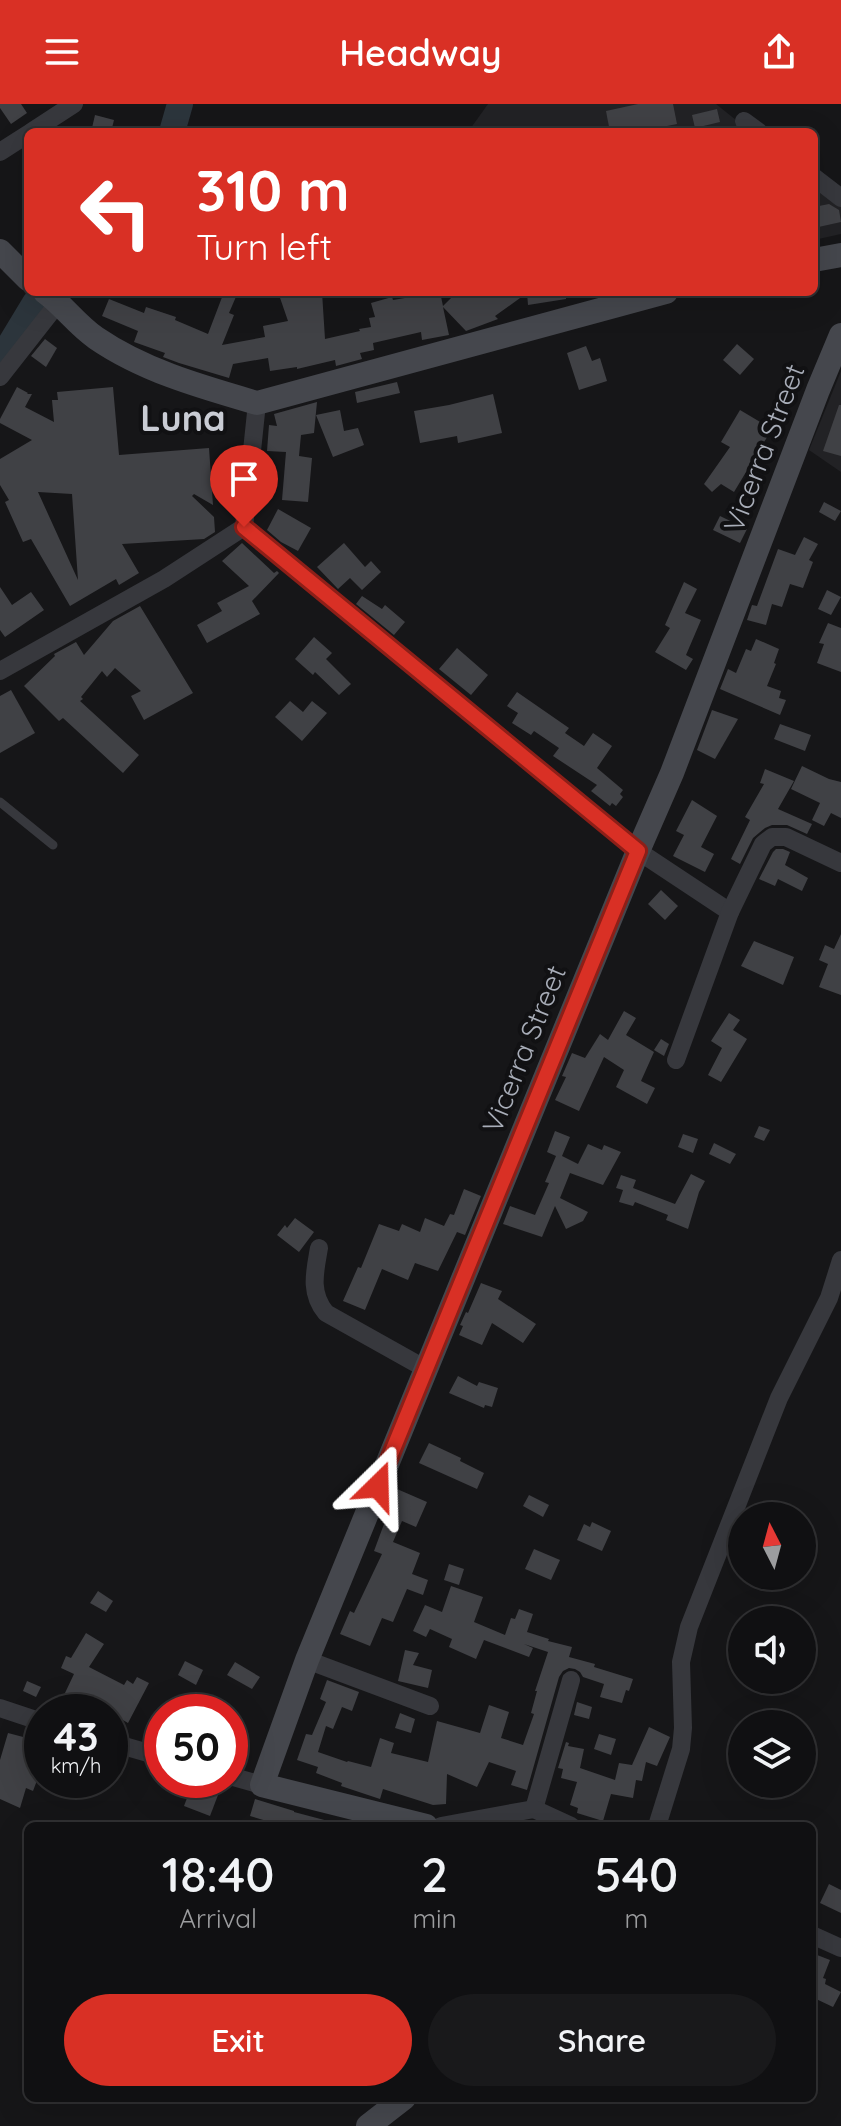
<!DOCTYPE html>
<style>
body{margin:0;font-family:Quicksand,sans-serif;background:#19191b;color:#f1f3f6;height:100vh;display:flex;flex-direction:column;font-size:30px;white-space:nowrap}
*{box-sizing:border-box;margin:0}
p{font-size:26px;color:#9c9d9f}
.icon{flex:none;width:44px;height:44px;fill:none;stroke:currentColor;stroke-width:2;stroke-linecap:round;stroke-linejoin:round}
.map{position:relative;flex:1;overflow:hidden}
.details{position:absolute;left:24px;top:1718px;width:792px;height:280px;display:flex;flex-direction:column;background:#101012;border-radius:12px;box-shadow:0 8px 32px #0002,0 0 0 2px #303032}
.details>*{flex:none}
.guide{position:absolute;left:24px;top:24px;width:794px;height:168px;border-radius:12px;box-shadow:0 8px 32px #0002,0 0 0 2px #303032;background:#d93025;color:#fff;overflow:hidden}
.needle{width:52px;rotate:354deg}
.buttons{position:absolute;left:728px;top:1398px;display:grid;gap:16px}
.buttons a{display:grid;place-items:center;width:88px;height:88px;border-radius:50%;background:#101012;box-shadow:0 8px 32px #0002,0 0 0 2px #303032;font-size:40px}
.speed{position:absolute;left:24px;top:1590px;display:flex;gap:16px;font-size:40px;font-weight:700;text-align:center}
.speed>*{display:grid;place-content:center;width:104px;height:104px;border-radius:50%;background:#101012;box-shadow:0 8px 32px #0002,0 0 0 2px #303032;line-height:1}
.speed small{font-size:20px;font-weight:400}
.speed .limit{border:12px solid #d22;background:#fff;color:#111}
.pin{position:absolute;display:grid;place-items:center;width:68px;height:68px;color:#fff;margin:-82px -34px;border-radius:50% 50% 50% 0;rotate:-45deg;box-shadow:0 0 8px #0007}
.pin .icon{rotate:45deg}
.me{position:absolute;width:88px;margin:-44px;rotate:22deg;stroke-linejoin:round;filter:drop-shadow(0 0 6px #0008)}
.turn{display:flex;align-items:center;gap:28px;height:168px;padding:0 40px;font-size:36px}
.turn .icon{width:104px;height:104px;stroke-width:2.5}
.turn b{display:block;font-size:56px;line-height:68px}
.eta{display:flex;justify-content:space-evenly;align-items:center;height:136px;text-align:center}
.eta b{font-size:48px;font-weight:600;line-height:56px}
.action{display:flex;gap:16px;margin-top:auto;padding:16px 40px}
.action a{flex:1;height:92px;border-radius:48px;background:#d93025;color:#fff;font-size:32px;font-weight:600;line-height:92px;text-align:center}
.action a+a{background:#19191b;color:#f1f3f6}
header{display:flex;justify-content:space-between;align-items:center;height:104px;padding:0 40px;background:#d93025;color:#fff;font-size:36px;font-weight:600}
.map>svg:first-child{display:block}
.built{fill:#222225}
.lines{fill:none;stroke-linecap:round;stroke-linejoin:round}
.river{stroke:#2c353c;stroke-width:26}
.building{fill:#404145;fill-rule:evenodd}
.lane{stroke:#37383d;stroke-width:9}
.street{stroke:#37383d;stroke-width:18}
.secondary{stroke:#45474d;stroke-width:24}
.route-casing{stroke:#8d1f18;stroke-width:20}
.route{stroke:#d93025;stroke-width:14}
.labels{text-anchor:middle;stroke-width:8;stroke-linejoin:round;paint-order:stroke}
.street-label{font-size:28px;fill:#a8adb8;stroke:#111113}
.district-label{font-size:36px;font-weight:bold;fill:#c9ccd4;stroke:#111113}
</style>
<header><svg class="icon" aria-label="menu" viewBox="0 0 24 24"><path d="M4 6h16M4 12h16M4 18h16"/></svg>Headway<svg class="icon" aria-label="share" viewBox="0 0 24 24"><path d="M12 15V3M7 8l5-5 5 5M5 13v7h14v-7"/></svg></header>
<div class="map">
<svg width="841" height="2022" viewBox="0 0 841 2022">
<rect width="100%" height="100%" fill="#161618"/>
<g class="built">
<path d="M488 0H716L751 28H468Z"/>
<path d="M814 79 841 101V130L814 136Z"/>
<path d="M841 267V368L809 346Z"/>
</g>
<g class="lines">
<g class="river">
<path d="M172 28 180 0"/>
<path d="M0 257 35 199 45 188"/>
</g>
</g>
<g class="building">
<path d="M0 0H21L27 9 11 20 0 4Z"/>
<path d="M638 0H673L677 20 637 28H610L606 7Z"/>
<path d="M717 5 720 18 695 24 692 11Z"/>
<path d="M95 11 114 16 111 28 92 24Z"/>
<path d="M829 100 839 106 841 118 814 124V103Z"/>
<path d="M224 188H238L229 209 234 211 222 241 265 233 263 222 288 217 278 188H322L325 235 360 227 359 225 371 223 369 214 375 213 371 199 392 193 393 196 440 188 443 202 457 188H566V195L528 201 527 189 495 212 498 215 466 227 443 203 449 231 422 236 421 228 373 239 374 246 360 249 362 255 336 262 335 256 297 265V263L270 267 268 254 233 260 229 274 179 259 163 253 165 249 134 238 138 227 102 212 109 195 144 209 146 203 176 213 175 216 208 230Z"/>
<path d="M45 235 57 244 46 263 31 252Z"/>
<path d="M737 240 754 255 740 271 723 256Z"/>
<path d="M586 242 592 257 600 254 607 277 579 286 567 249Z"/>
<path d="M397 278 400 289 357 299 355 288Z"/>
<path d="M17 283 28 289 27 290H32L25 303 54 318 52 296H58L57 288 113 283 119 351 209 344 213 401 194 390 192 392 214 413 215 428 204 435 122 440 139 469 119 481 116 475 70 502 31 435 23 438 5 398 9 396 0 381V355L32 336 0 319V315ZM38 388 72 390 78 476Z"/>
<path d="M493 290 502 329 458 339 457 332 420 339 414 307 449 301Z"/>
<path d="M317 298 314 329 301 331 299 352 312 354 308 398 282 396 286 348 267 347 269 321 277 322 274 310Z"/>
<path d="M839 301H841V352L823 347Z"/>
<path d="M340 306 344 327 358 324 364 341 333 353 316 311Z"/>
<path d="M740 306 772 325 734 388 721 380 712 388 704 380 730 343 721 338Z"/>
<path d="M824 398 841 407 835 417 819 408Z"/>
<path d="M278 405 311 424 298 447 281 438 267 426Z"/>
<path d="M720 412 747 425 740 439 713 426Z"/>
<path d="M804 433 818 440 809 456 813 458 803 484 790 480 782 503 772 500 766 521 747 516 752 501 757 502 778 445 795 451Z"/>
<path d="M242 439 274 469 277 467 279 469 252 497 260 510 207 539 197 521 222 507 217 499 249 482 222 457Z"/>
<path d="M344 439 365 463 371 457 381 468 362 486 350 474 338 485 317 463Z"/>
<path d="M684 478 697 485 685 509 701 516 686 551 693 555 686 566 655 548 670 524 665 521Z"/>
<path d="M0 483 12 501 31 488 44 506 5 533 0 526Z"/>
<path d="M827 486 841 493 831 511 818 505Z"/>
<path d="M362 492 382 505 385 501 405 518 394 531 356 500Z"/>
<path d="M140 502 193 589 144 616 131 592 141 587 115 564 107 573 102 567 81 593 83 595 80 597 139 651 123 669 63 614 59 617 24 582 55 552 54 550 76 538 84 551 113 517Z"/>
<path d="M828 519 841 524V568L817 559 824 540 819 539Z"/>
<path d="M314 533 332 549 326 555 351 580 339 591 315 568 313 571 295 555Z"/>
<path d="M756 535 779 545 774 559 776 560 767 582 781 587 779 594 786 596 780 611 720 585 728 565 736 569 746 545 751 547Z"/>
<path d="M457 544 488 571 471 591 439 565Z"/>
<path d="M11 586 35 629 0 649V592Z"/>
<path d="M517 588 569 624 565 629 584 642 593 629 612 642 597 664 623 686 620 690 623 693 616 702 612 699 610 702 591 687 597 681 553 652 559 644 534 627 531 631 512 619 518 609 507 602Z"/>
<path d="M290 597 303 608 312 597 327 609 302 637 275 613Z"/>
<path d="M712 606 738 615 715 655 697 646Z"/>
<path d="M780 620 811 631 805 647 774 635Z"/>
<path d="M802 662 829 675 841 678V714L831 709 824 722 812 716 820 699 791 685Z"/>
<path d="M765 665 794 677 778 705 812 720 807 730 787 721H772L765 724 753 734 740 760 731 755 750 716 745 713 764 680 760 679Z"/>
<path d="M692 696 717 712 701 743 714 750 705 768 673 752 684 731 676 727Z"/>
<path d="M776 745H783L790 748 785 761 808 774 802 787 778 775 775 782 759 775 773 748Z"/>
<path d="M661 786 678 802 665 816 648 800Z"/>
<path d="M841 830V891L819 883 828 860 819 856 825 841 834 845Z"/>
<path d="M754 837 794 853 783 881 741 862Z"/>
<path d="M624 907 636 914 626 931 654 948 641 977 655 984 647 1000 616 983 624 966 604 953 579 1007 555 996 566 973 562 972 572 949 585 954 600 930 608 936Z"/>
<path d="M729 909 740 916 733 926 747 935 721 978 708 971 722 944 711 937Z"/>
<path d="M661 935 669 940 664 952 654 946Z"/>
<path d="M759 1022 770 1026 764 1037 754 1033Z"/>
<path d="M555 1027 570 1033 562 1052 578 1060 588 1040 602 1046 604 1041 621 1048 603 1081 570 1069 560 1094 588 1108 583 1117 566 1125 555 1102 542 1133 503 1120 510 1102 535 1111 549 1079 545 1078 556 1052 547 1048Z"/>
<path d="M683 1030 698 1035 693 1049 678 1043Z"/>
<path d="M714 1039 736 1050 730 1060 709 1050Z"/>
<path d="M691 1070 705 1077 699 1088 688 1125 666 1116 668 1111 635 1098 633 1102 619 1098 623 1086 616 1084 621 1071 636 1076 633 1084 675 1100Z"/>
<path d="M464 1085 481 1092 465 1131 457 1128 438 1167 415 1159 408 1176 382 1165 365 1206 343 1197 358 1163 361 1164 379 1120 399 1127 402 1120 420 1128 425 1114 444 1122 450 1110 454 1111Z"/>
<path d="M295 1114 314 1128 299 1148 277 1131 285 1121 287 1124Z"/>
<path d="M481 1179 502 1187 498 1195 536 1220 523 1239 492 1219 482 1241 459 1231 463 1222 460 1221 466 1208 468 1209Z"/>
<path d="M458 1272 477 1282 479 1278 498 1284 492 1303 485 1301 484 1304 449 1289Z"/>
<path d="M429 1339 461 1354 460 1357 484 1369 477 1385 419 1359Z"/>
<path d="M397 1385 427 1398 416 1423 402 1417 393 1438 420 1449 412 1470 428 1476 423 1491 407 1485 393 1518 382 1514 370 1542 340 1530 350 1507 354 1509 382 1450 374 1447Z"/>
<path d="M529 1391 549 1401 543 1413 523 1402Z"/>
<path d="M592 1418 611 1427 602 1447 577 1436 584 1420 590 1423Z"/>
<path d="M534 1445 560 1456 551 1476 525 1465Z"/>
<path d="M449 1460 464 1465 459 1481 444 1476Z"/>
<path d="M451 1482 483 1493 474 1518 505 1531 511 1514 515 1515 519 1505 533 1510 527 1528 549 1535 548 1537 572 1543 569 1553 595 1560 594 1563 633 1575 629 1587 626 1586 622 1599 600 1593 604 1580 583 1573 580 1568 575 1565 569 1564 563 1567 559 1573 527 1686 511 1681 516 1667 489 1658 477 1683 447 1670 446 1700 433 1701 383 1685 380 1695 341 1682 342 1679 316 1669 318 1663 297 1656 306 1630 312 1631 326 1598 320 1595 327 1576 359 1588 352 1607 342 1603 333 1625 326 1622 318 1648 347 1658 348 1657 371 1663 380 1634 394 1639 391 1649 428 1658 437 1617 480 1629 489 1601 509 1608 501 1634 523 1641 534 1610 531 1609 537 1587H535L548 1548 524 1540 533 1544 529 1553 484 1536 476 1555 449 1543 452 1535 430 1525 426 1533 413 1527 425 1501 442 1508Z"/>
<path d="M98 1487 113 1497 106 1508 90 1499Z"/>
<path d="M86 1529 104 1540 89 1563 124 1581 127 1576 133 1580 137 1573 149 1579 128 1619 99 1602 96 1608H56L74 1570 61 1564 66 1552 71 1554Z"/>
<path d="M405 1546 419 1549 413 1561 432 1566 428 1584 398 1577Z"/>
<path d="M185 1557 203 1566 196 1581 178 1571Z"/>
<path d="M235 1558 260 1573 252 1585 227 1571Z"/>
<path d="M27 1577 41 1583 36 1593 23 1587Z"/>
<path d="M577 1598 592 1603 589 1615 574 1611Z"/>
<path d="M400 1609 415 1615 411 1629 395 1624Z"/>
<path d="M649 1623 670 1633 657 1662 646 1658 642 1677 636 1676 633 1694 611 1690 603 1717 577 1709 578 1704 570 1701 577 1678 561 1674 563 1665 558 1664 566 1638 569 1639 568 1642 584 1645 580 1664 615 1676 619 1659 632 1661Z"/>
<path d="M30 1628 42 1634V1663L33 1687 26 1684 20 1704 0 1695V1656L8 1629 27 1634Z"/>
<path d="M599 1630 616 1635 611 1651 594 1645Z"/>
<path d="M192 1681 218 1691 210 1712 184 1702Z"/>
<path d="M255 1695 294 1707V1708L332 1718V1722H276L277 1720 250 1712Z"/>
<path d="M829 1780 841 1786V1809L820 1799Z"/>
<path d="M812 1849 830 1856 823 1874 826 1875 825 1880 841 1888 833 1903 814 1894 812 1899Z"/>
</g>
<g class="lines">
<path class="lane" d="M0 698 53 741"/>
<g class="street">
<path d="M744 17 759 28"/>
<path d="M31 28 74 0"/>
<path d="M0 48 28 30"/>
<path d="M814 73 841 94"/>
<path d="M0 273 58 199"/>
<path d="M244 423 638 747 730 808"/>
<path d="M0 567 164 475 244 423 257 299"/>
<path d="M676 956 730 808 763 740 772 733H786L841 759"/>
<path d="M319 1144C315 1167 309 1189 326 1209L426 1265"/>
<path d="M307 1556 430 1602"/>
<path d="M0 1604 42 1618"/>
<path d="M110 1638 162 1653"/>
<path d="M230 1672 262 1681"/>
<path d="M534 1705 571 1576"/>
<path d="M441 1722 534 1705 571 1722"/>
<path d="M657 1722 681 1645 683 1624 681 1558 689 1523 779 1294 829 1194 841 1156"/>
<path d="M812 1831 841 1844"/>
</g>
<g class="secondary">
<path d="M0 147 28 175"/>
<path d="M814 156 841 151"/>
<path d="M45 188C63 201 77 221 96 234 144 267 202 283 257 299L666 188"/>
<path d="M426 1722 262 1681 307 1556 638 747 672 669 818 286 841 231"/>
<path d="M368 2022 404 1994"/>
</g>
</g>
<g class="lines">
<g class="route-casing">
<path id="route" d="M244 423 638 747 378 1382"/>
</g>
<use href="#route" class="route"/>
</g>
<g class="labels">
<g class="street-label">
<text transform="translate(764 344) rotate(-69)" y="10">Vicerra Street</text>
<text transform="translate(524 945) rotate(-68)" y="10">Vicerra Street</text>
</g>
<g class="district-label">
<text x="183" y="327">Luna</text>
</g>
</g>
</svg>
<div class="buttons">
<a><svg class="needle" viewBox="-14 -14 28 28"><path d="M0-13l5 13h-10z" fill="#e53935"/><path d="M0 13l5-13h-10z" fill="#9c9d9f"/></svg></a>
<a><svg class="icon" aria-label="sound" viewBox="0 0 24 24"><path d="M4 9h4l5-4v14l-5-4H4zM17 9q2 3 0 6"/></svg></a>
<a><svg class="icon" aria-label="layers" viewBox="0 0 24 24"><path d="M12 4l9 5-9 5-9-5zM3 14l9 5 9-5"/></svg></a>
</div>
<div class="speed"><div>43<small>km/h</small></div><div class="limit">50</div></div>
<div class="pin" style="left:244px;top:423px;background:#d93025"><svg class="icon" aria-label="arrive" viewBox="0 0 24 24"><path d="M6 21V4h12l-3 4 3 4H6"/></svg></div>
<svg class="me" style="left:378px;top:1382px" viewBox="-20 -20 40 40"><path d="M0-17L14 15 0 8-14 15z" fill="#d93025" stroke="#fff" stroke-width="4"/></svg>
<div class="guide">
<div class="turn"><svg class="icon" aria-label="left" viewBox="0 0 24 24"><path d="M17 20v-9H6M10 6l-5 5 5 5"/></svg><div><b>310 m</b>Turn left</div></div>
</div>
<section class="details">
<div class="eta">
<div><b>18:40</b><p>Arrival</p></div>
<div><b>2</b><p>min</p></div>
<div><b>540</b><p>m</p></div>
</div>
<div class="action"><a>Exit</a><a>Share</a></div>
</section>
</div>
